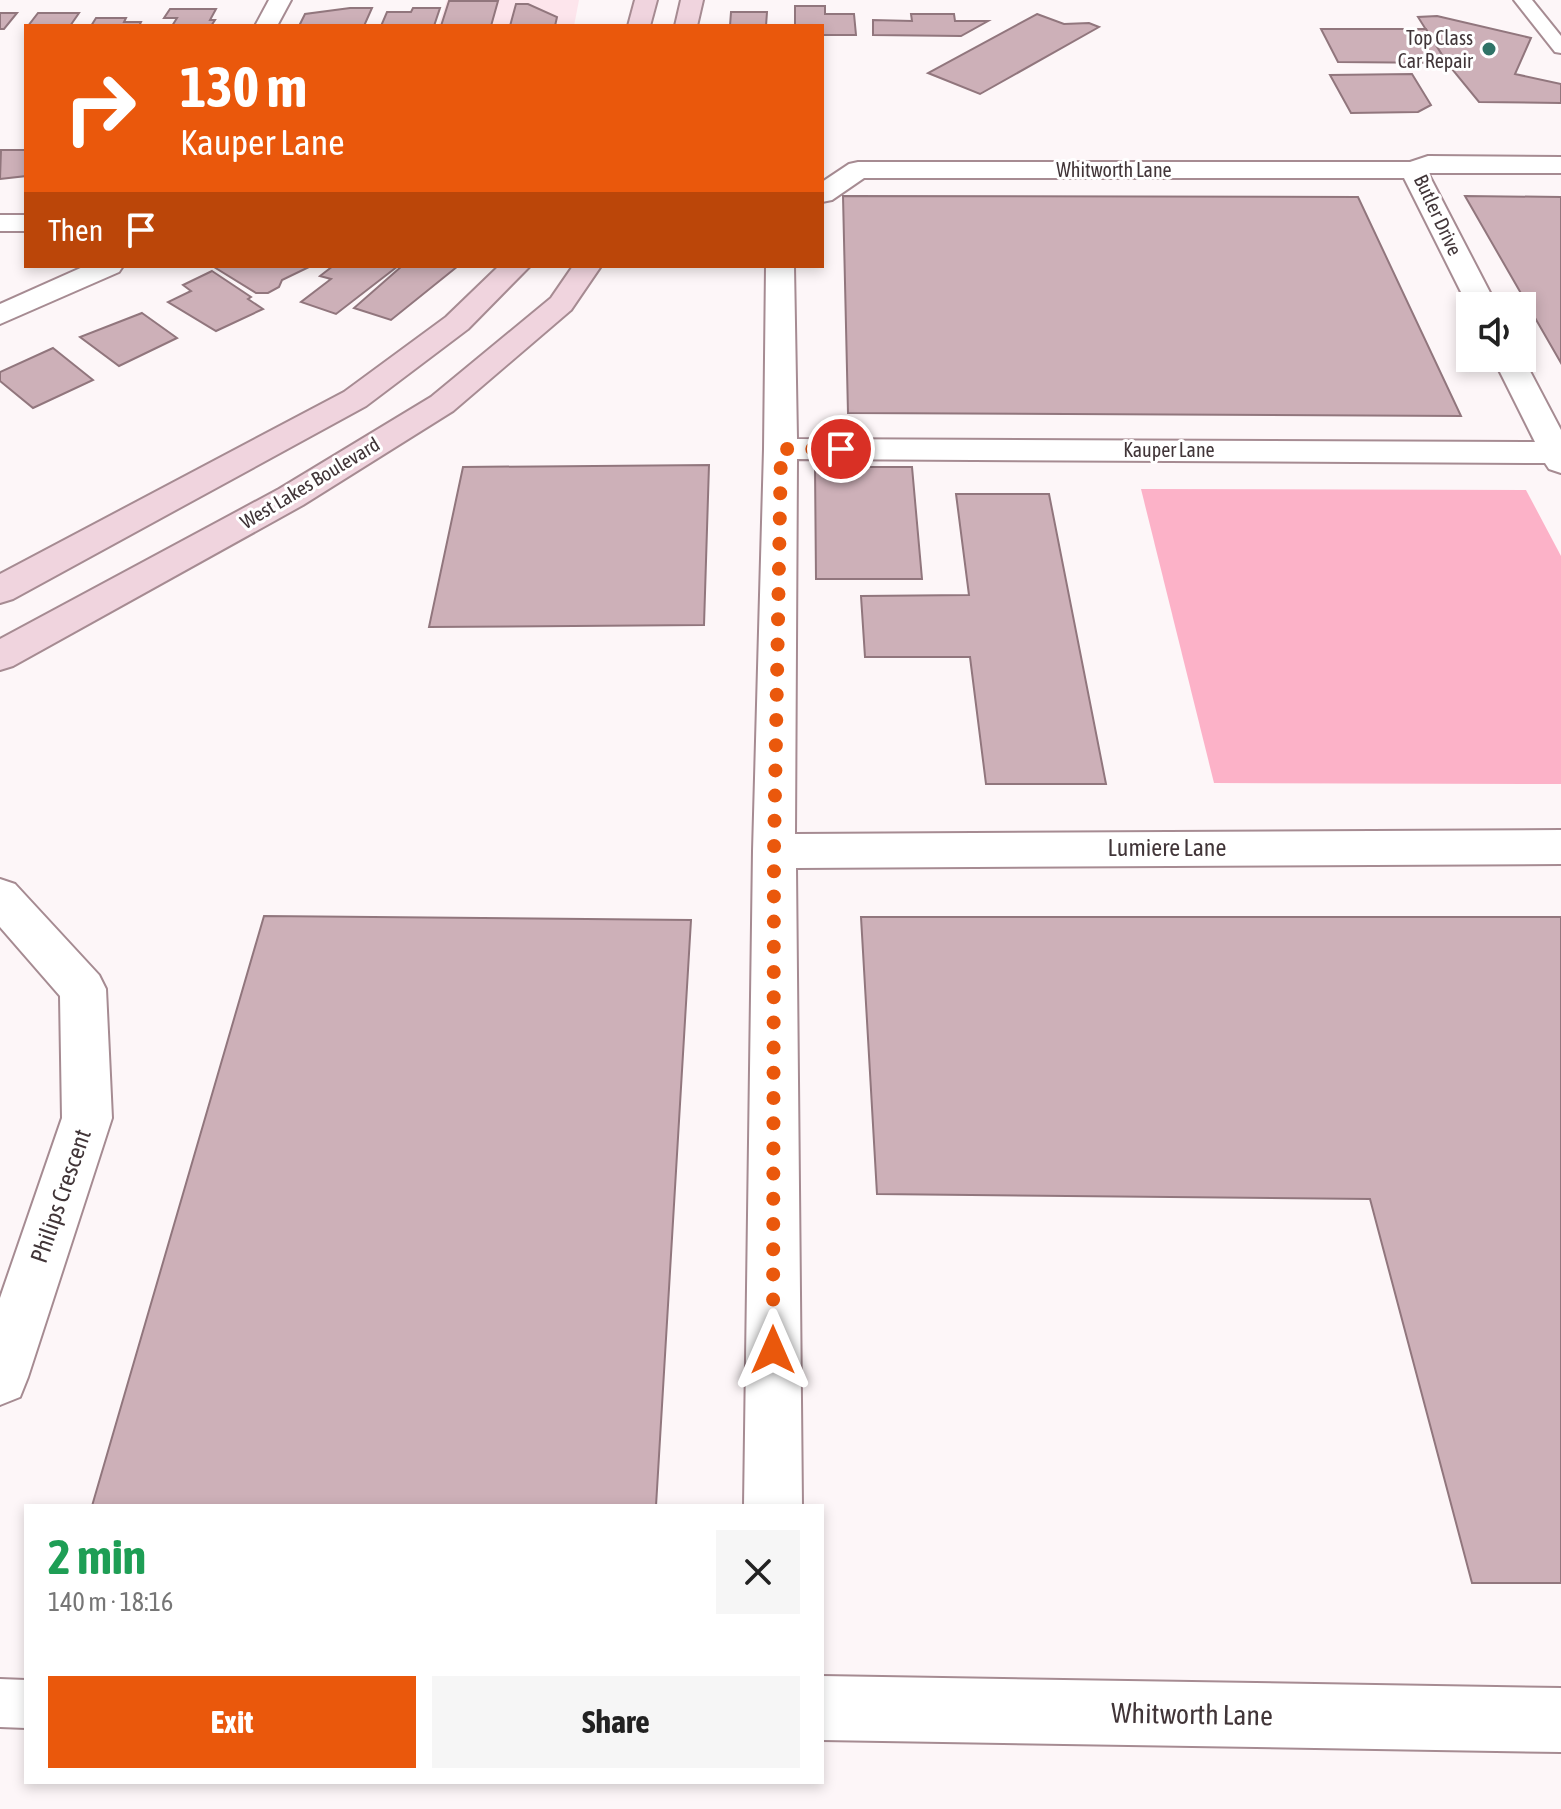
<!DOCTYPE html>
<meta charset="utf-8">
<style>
body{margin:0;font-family:"Asap Condensed",sans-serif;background:#f6f6f6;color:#222;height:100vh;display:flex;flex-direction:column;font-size:30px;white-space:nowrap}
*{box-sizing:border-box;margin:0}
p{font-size:26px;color:#767676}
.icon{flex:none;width:44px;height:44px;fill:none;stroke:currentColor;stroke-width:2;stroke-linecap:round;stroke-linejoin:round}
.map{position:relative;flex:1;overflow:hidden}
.side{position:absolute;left:24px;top:1504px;width:800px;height:280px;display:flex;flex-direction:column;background:#fff;border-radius:0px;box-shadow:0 4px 12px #0003}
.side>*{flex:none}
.top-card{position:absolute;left:24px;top:24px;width:800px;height:244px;border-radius:0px;box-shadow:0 4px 12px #0003;background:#ea580c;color:#fff;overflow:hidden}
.fabs{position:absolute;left:1456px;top:292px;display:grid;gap:16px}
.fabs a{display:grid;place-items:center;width:80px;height:80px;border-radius:0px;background:#fff;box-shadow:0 4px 12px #0003;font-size:40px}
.pin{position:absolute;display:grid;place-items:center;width:68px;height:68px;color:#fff;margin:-34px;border:4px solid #fff;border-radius:50%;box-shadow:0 2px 8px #0007}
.me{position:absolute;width:88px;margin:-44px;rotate:0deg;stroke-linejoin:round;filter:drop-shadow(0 0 6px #0008)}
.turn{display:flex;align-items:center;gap:28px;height:168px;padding:0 24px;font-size:36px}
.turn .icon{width:104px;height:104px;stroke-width:2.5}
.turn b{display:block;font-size:56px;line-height:68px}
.then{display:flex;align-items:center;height:76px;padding:0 24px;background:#0003;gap:16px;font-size:30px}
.round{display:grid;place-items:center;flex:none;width:84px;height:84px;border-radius:0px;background:#f6f6f6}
.head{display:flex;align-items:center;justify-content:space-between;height:136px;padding:0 24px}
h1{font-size:48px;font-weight:700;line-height:60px;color:#1e9e55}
.cta{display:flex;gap:16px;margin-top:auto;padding:16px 24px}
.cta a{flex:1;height:92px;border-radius:0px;background:#ea580c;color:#fff;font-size:32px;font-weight:700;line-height:92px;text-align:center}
.cta a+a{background:#f6f6f6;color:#222}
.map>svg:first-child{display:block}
.built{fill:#fde5ec}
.green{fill:#fcb2c8}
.building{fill:#cdb0b8;stroke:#91767d;stroke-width:2}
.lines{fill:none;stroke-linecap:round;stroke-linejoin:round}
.service-casing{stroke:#a68b92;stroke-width:4}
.minor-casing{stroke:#a68b92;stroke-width:4}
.secondary-casing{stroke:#a68b92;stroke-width:4}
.service{fill:#fff;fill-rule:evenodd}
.minor{fill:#fff;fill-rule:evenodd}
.secondary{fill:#f0d4de;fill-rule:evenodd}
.route{stroke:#ea580c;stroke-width:14;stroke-dasharray:0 25.2}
.poi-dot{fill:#2f7367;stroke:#fff;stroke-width:3}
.labels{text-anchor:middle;stroke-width:6;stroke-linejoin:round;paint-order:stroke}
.far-poi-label{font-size:20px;fill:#413538;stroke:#fff;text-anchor:end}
.far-street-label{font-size:20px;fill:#413538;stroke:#fff}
.street-label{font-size:24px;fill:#413538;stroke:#fff}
.near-street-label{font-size:28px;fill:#413538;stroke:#fff}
</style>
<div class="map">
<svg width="1561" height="1809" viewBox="0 0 1561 1809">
<rect width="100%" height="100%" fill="#fdf6f8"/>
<path class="built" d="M447 0H579L574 26H438Z"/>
<path class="green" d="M1141 489 1526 490 1561 556V784L1214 783Z"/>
<g class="building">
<path d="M449 1H498L491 26H441Z"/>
<path d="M516 4H528L557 17 555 26H510Z"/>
<path d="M795 6H825V14H854L856 35H822V26H795Z"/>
<path d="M350 8H372L364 26H299L305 14Z"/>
<path d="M413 8H440L434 26H381L387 12H411Z"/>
<path d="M170 9H216L210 20H215L211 26H172L177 18H164Z"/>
<path d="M731 12H767L766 26H730Z"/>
<path d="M0 13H17L4 29H0Z"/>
<path d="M38 13H79L70 26H28Z"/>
<path d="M911 14H954L955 21H988L961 36 873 35V20L912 21Z"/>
<path d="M1037 14 1064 24 1089 23 1099 27 980 94 928 73Z"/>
<path d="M1437 16 1531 38 1515 74 1561 84V103L1479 102 1447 63 1418 17Z"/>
<path d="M96 18H126L124 22H141L139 26H91Z"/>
<path d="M1321 29H1426L1447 63 1338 62Z"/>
<path d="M1412 74 1431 105 1418 112 1351 113 1330 75Z"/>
<path d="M26 150V176L0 179 1 150Z"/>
<path d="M843 196 1358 197 1461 416 848 413Z"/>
<path d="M1465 196 1561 197V363Z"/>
<path d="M311 266 282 280 279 287 268 293H256L214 267Z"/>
<path d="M333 266H398L336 314 301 302 331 279 320 276Z"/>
<path d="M402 266H458L391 320 354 308Z"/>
<path d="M212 271 251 297 248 299 263 309 216 331 168 302 191 291 183 285Z"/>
<path d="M142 313 177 338 119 366 80 337Z"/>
<path d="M53 348 93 380 33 408 0 381V372Z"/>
<path d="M709 465 704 625 429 627 463 467Z"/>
<path d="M815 467H912L922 579H816Z"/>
<path d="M956 494H1049L1106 784H986L970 657H865L861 596 969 595Z"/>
<path d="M264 916 691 920 656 1506H92Z"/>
<path d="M861 917H1561V1583H1472L1370 1199 877 1194Z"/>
</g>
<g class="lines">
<g class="service-casing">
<g id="service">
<path d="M1514 0H1532L1561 36V53L1555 52Z"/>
<path d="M0 1679 26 1680V1728L0 1727Z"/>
</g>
</g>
<g class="minor-casing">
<g id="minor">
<path d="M269 0H291L277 26H255Z"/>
<path d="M1428 156 1561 157V173H1428L1497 306H1470V310L1404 178H864L832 200 822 202V182L849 164 858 162H1410Z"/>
<rect x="0" y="215" width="26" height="16"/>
<path d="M85 266H123L119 272 0 324V304Z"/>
<path d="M766 266H794L797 439 1535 442 1493 358 1522 356 1561 430V473L1549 469 1545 463 797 459 795 834 1561 830V864L796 868 802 1506H744L753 851 764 449Z"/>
<path d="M0 879 15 884 99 975 106 989 112 1118 28 1377 20 1397 0 1405V1298L62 1118 60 996 0 927Z"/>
<path d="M822 1676 1561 1688V1752L822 1740Z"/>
</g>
</g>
<g class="secondary-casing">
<g id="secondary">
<path d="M635 0H657L650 26H628Z"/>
<path d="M681 0H703L697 26H675Z"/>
<path d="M499 266H530L468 329 366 406 13 599 0 603V574L344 392 446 317Z"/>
<path d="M573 266H601L571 310 453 411 303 505 13 666 0 670V639L279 489 431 397 551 298Z"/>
</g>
</g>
<use href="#service" class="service"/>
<use href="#minor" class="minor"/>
<use href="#secondary" class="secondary"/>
</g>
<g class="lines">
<path class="route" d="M773 1350 774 851 781 449H841"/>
</g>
<circle class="poi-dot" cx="1489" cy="49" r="8"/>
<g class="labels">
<g class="far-poi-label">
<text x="1473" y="45">Top Class<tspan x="1473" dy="23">Car Repair</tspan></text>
</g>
<g class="far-street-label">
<text x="1114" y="177">Whitworth Lane</text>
<text transform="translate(1438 215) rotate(65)" y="7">Butler Drive</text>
<text x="1169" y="457">Kauper Lane</text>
<text transform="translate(310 483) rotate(-31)" y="7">West Lakes Boulevard</text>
</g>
<g class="street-label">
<text x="1167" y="856">Lumiere Lane</text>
<text transform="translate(61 1196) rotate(-71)" y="8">Philips Crescent</text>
</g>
<g class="near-street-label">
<text transform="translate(1192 1714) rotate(1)" y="10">Whitworth Lane</text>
</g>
</g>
</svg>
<div class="fabs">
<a><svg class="icon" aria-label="sound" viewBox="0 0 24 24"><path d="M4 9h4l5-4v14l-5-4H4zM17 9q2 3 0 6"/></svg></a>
</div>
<div class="pin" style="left:841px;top:449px;background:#d93025"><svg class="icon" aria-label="arrive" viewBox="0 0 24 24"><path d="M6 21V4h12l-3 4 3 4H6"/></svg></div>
<svg class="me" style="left:773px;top:1350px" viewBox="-20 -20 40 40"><path d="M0-17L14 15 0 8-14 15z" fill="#ea580c" stroke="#fff" stroke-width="4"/></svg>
<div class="top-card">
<div class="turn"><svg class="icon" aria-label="right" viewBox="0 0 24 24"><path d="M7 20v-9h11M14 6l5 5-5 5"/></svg><div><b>130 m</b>Kauper Lane</div></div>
<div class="then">Then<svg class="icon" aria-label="arrive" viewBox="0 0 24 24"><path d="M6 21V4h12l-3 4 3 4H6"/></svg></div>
</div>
<section class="side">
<div class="head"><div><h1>2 min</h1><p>140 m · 18:16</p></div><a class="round"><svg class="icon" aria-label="close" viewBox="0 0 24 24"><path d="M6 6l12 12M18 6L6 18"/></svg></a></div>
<div class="cta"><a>Exit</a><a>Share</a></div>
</section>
</div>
